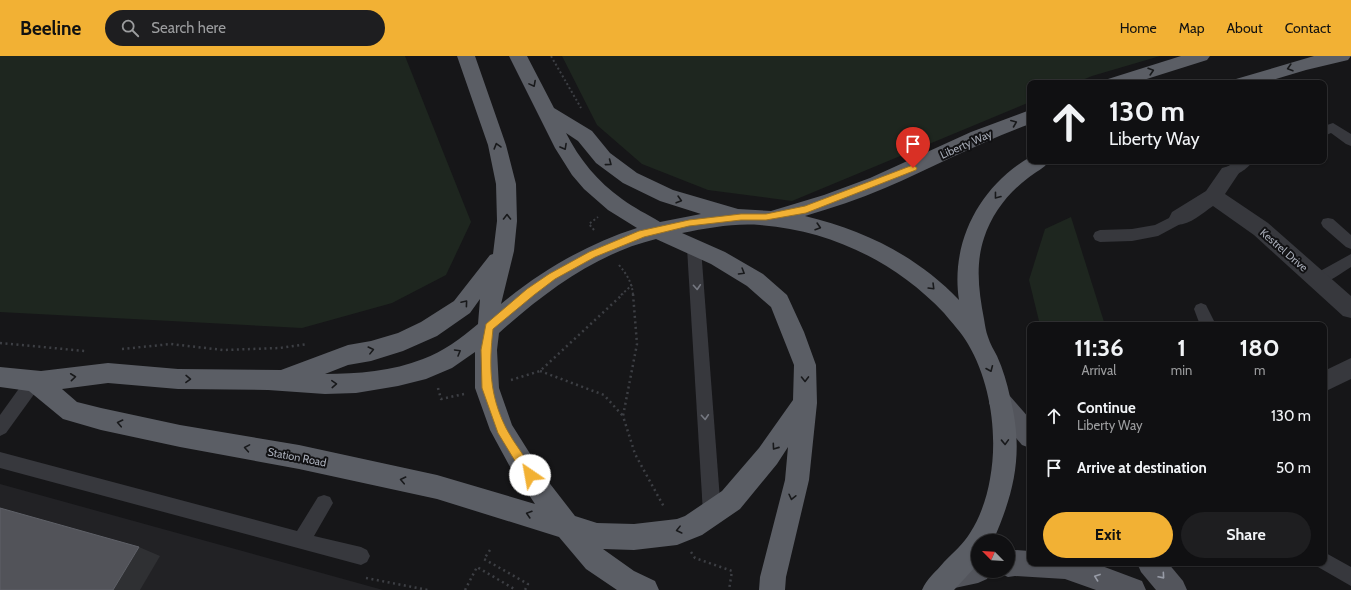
<!DOCTYPE html>
<style>
body{margin:0;font-family:Cabin,sans-serif;background:#1e1e20;color:#f1f3f6;height:100vh;display:flex;flex-direction:column;font-size:15px;white-space:nowrap}
*{box-sizing:border-box;margin:0}
p{font-size:13px;color:#9c9d9f}
.icon{flex:none;width:22px;height:22px;fill:none;stroke:currentColor;stroke-width:2;stroke-linecap:round;stroke-linejoin:round}
.map{position:relative;flex:1;overflow:hidden}
.drawer{position:absolute;left:1027px;top:266px;width:300px;height:244px;display:flex;flex-direction:column;background:#101012;border-radius:8px;box-shadow:0 1px 3px #0004,0 0 0 1px #303032}
.drawer>*{flex:none}
.top-card{position:absolute;left:1027px;top:24px;width:300px;height:84px;border-radius:8px;box-shadow:0 1px 3px #0004,0 0 0 1px #303032;background:#101012;color:#f1f3f6;overflow:hidden}
.needle{width:26px;rotate:294deg}
.controls{position:absolute;left:971px;top:478px;display:grid;gap:8px}
.controls a{display:grid;place-items:center;width:44px;height:44px;border-radius:50%;background:#101012;box-shadow:0 1px 3px #0004,0 0 0 1px #303032;font-size:20px}
.pin{position:absolute;display:grid;place-items:center;width:34px;height:34px;color:#fff;margin:-41px -17px;border-radius:50% 50% 50% 0;rotate:-45deg;box-shadow:0 0 4px #0007}
.pin .icon{rotate:45deg}
.me{position:absolute;width:44px;margin:-22px;rotate:327deg;stroke-linejoin:round;filter:drop-shadow(0 0 3px #0008)}
.turn{display:flex;align-items:center;gap:14px;height:84px;padding:0 16px;font-size:18px}
.turn .icon{width:52px;height:52px;stroke-width:2.5}
.turn b{display:block;font-size:28px;line-height:34px}
.eta{display:flex;justify-content:space-evenly;align-items:center;height:68px;text-align:center}
.eta b{font-size:24px;font-weight:700;line-height:28px}
.button{display:flex;gap:8px;margin-top:auto;padding:8px 16px}
.button a{flex:1;height:46px;border-radius:24px;background:#f2b134;color:#111;font-size:16px;font-weight:700;line-height:46px;text-align:center}
.button a+a{background:#1e1e20;color:#f1f3f6}
ul{padding:0;list-style:none}
li{display:flex;align-items:center;gap:12px;height:52px;padding:0 16px}
li div{flex:1}
li b{display:block;font-size:15px}
li em{font-style:normal}
header{display:flex;align-items:center;gap:24px;box-sizing:border-box;height:56px;padding:0 20px;background:#f2b134;color:#111}
header strong{font-size:19px}
nav{display:flex;gap:22px;margin-inline-start:auto;font-size:14px}
.search{width:280px;height:36px;background:#1e1e20;display:flex;align-items:center;gap:10px;box-sizing:border-box;padding:0 14px;border-radius:22px;color:#9c9d9f;font-size:15px}
.map>svg:first-child{display:block}
.built{fill:#222225}
.green{fill:#1e261f}
.lines{fill:none;stroke-linecap:round;stroke-linejoin:round}
.path-far1{stroke:#3d3f44;stroke-width:2;stroke-dasharray:2 2.5;stroke-linecap:butt}
.path{stroke:#3d3f44;stroke-width:2.5;stroke-dasharray:2 3.5;stroke-linecap:butt}
.service{fill:#37383d;fill-rule:evenodd}
.minor{fill:#37383d;fill-rule:evenodd}
.primary{fill:#53555c;fill-rule:evenodd}
.trunk{fill:#5b5e65;fill-rule:evenodd}
.shaded-wall{fill:#2f3033}
.building{fill:#525359;stroke:#5f6168}
.oneway{stroke:#18191b}
.oneway2{stroke:#757881}
.oneway3{stroke:#979ba6}
.route{fill:#f2b134;stroke:#9d7322}
.labels{text-anchor:middle;stroke-width:4;stroke-linejoin:round;paint-order:stroke}
.street-label{font-size:11px;fill:#a8adb8;stroke:#111113}
</style>
<header>
<strong>Beeline</strong>
<div class="search"><svg class="icon" aria-label="search" viewBox="0 0 24 24"><circle cx="10" cy="10" r="6"/><path d="M15 15l6 6"/></svg>Search here</div>
<nav><a>Home</a><a>Map</a><a>About</a><a>Contact</a></nav>
</header>
<div class="map">
<svg width="1351" height="534" viewBox="0 0 1351 534">
<rect width="100%" height="100%" fill="#161618"/>
<path class="built" d="M0 428 383 534H0Z"/>
<g class="green">
<path d="M0 0H405L471 166 446 219 392 247 302 272 0 256Z"/>
<path d="M562 0H1160L1092 20 1075 27H1030V46L792 145 708 134 642 108 597 69Z"/>
<path d="M1071 161 1105 269H1040L1029 224 1045 173Z"/>
</g>
<g class="lines">
<g class="path-far1">
<path d="M551 0 581 52"/>
<path d="M594 174 589 168 598 161"/>
<path d="M619 209C627 219 632 226 633 239"/>
<path d="M621 239 632 229"/>
</g>
<g class="path">
<path d="M633 238 637 288 623 360 635 398 664 451"/>
<path d="M0 287 85 295"/>
<path d="M122 293 171 288 223 294 280 292 308 288"/>
<path d="M540 315 604 339 623 360"/>
<path d="M511 324 540 315 623 238"/>
<path d="M438 332 441 343 464 338"/>
<path d="M490 494 484 503 528 528 525 534"/>
<path d="M691 496 695 502 732 515 729 534"/>
<path d="M366 522 428 534"/>
<path d="M465 534 477 511 516 534"/>
</g>
<g class="service">
<path d="M1333 67 1351 78V90L1346 88 1331 77 1324 80V70Z"/>
<path d="M1236 105H1253C1248 113 1233 123 1224 121L1222 117 1224 113Z"/>
<path d="M1179 157 1184 158 1186 162 1184 166 1158 180 1132 185 1100 186 1095 184 1093 180 1095 176 1100 174 1132 173 1155 169Z"/>
<path d="M1328 162 1333 163 1351 179V193L1346 191 1323 171 1321 167 1323 163Z"/>
<path d="M694 186 699 188 701 192 721 457 718 463 712 466 706 463 703 457 687 192 689 188Z"/>
<path d="M1351 198V211C1341 217 1325 231 1313 227L1311 223 1313 219Z"/>
<path d="M1201 247 1206 249 1216 269H1200L1194 253 1196 249Z"/>
<path d="M34 318 40 320 42 325 40 330 6 377 0 380V359L28 320Z"/>
<path d="M0 396 297 475 318 441 324 439 330 441 333 447 314 480 361 491 367 494 370 500 367 506 361 509 0 412Z"/>
<path d="M1324 496 1351 511V530L1318 511 1316 507H1324Z"/>
</g>
<g class="minor">
<path d="M1229 110 1236 112 1239 117 1225 138 1268 167 1351 240V262L1343 260 1254 179 1213 150C1201 158 1187 172 1172 168L1169 162 1172 156 1206 135 1222 112Z"/>
<path d="M1351 302V323L1324 336V315Z"/>
</g>
<g class="primary">
<path d="M1001 336 1009 339 1030 363V392L1022 389 993 355 989 347 993 339Z"/>
<path d="M1015 494 1030 495V507H1094L1142 525 1146 534H1096L1065 523 1015 520 1008 521 999 517 998 515H1008V495Z"/>
<path d="M978 501V515H991L987 523 978 527 950 533 941 529 937 520 941 511 950 507Z"/>
<path d="M1137 507H1168L1183 525 1187 534H1156L1141 516Z"/>
</g>
<g class="trunk">
<path d="M457 0H475L506 89 516 128 517 165 514 195 501 248C542 214 587 188 637 172L608 154 584 133 572 119 555 92 509 0H527L554 52 592 75 610 97 637 117 673 134 738 153 771 155 824 139 870 122 971 76 1030 54V68C980 86 934 111 885 132 859 143 832 152 805 160 864 174 917 200 959 244 950 186 980 130 1030 101V105H1049C1044 113 1035 116 1028 122 1007 138 992 158 984 182 975 209 979 237 984 263 985 269 986 276 988 281 990 288 994 294 997 300 1003 313 1007 327 1010 341 1024 395 1015 435 993 485H978V508L954 534H922C927 522 936 516 944 506 953 497 964 487 970 477 980 462 987 441 990 423 998 380 991 327 968 288 962 277 952 267 944 257 896 206 830 174 760 169 734 167 708 172 682 177L725 196 763 218 787 239 804 276 816 309 817 347 809 424 786 521 785 534H759L760 521 785 424 788 391 777 408 740 453 702 479 677 489 634 494 603 493 634 515 655 525 659 534H617L586 513 559 481 437 443 299 413 180 391 101 374 63 363 29 335 0 331V311L41 315 108 307 178 313 281 314 348 289 371 285 398 277 421 266 454 245 490 199 493 198 497 165 496 128 488 89ZM566 77 578 85 596 107 623 127 660 145 701 158 660 166C647 158 634 152 622 143 598 126 579 103 566 77ZM656 183 711 208 747 230 771 251 794 309 793 344 759 392 722 435 685 460 677 463 634 468 597 467 575 460 544 420 512 369 499 332 497 294 499 277C545 236 595 198 656 183ZM480 243 478 268C461 282 443 296 423 303 393 315 357 318 325 318L348 309 371 305 403 295 437 280 470 257ZM475 296V332L490 374 509 409 535 448 437 419 299 389 180 369 101 352 77 346 62 333 108 327 178 333 268 334 325 338 356 337 398 330 426 323 452 312Z"/>
<path d="M1181 0H1210L1207 4 1134 27H1105L1108 23Z"/>
<path d="M1314 0H1351L1348 4 1306 14 1262 27H1233L1236 23Z"/>
</g>
</g>
<path class="shaded-wall" d="M139 491 160 500 140 534H113Z"/>
<path class="building" d="M0 452 139 491 113 534H0Z"/>
<defs><path id="oneway-chevron" d="M-2-3.5L2.5 0L-2 3.5" fill="none" stroke-width="1.6" stroke-linecap="round" stroke-linejoin="round"/></defs>
<g class="oneway">
<use href="#oneway-chevron" transform="translate(1290 12) rotate(163)"/>
<use href="#oneway-chevron" transform="translate(1151 15) rotate(-17)"/>
<use href="#oneway-chevron" transform="translate(533 28) rotate(62)"/>
<use href="#oneway-chevron" transform="translate(1014 67) rotate(-22)"/>
<use href="#oneway-chevron" transform="translate(497 90) rotate(-106)"/>
<use href="#oneway-chevron" transform="translate(564 91) rotate(61)"/>
<use href="#oneway-chevron" transform="translate(609 107) rotate(37)"/>
<use href="#oneway-chevron" transform="translate(997 140) rotate(128)"/>
<use href="#oneway-chevron" transform="translate(679 144) rotate(16)"/>
<use href="#oneway-chevron" transform="translate(507 161) rotate(-90)"/>
<use href="#oneway-chevron" transform="translate(818 171) rotate(17)"/>
<use href="#oneway-chevron" transform="translate(742 216) rotate(31)"/>
<use href="#oneway-chevron" transform="translate(932 231) rotate(45)"/>
<use href="#oneway-chevron" transform="translate(465 247) rotate(-50)"/>
<use href="#oneway-chevron" transform="translate(371 294) rotate(-14)"/>
<use href="#oneway-chevron" transform="translate(458 296) rotate(-30)"/>
<use href="#oneway-chevron" transform="translate(990 313) rotate(67)"/>
<use href="#oneway-chevron" transform="translate(73 321) rotate(-6)"/>
<use href="#oneway-chevron" transform="translate(188 323) rotate(1)"/>
<use href="#oneway-chevron" transform="translate(805 323) rotate(89)"/>
<use href="#oneway-chevron" transform="translate(334 328) rotate(-3)"/>
<use href="#oneway-chevron" transform="translate(120 367) rotate(-168)"/>
<use href="#oneway-chevron" transform="translate(1005 386) rotate(88)"/>
<use href="#oneway-chevron" transform="translate(775 391) rotate(125)"/>
<use href="#oneway-chevron" transform="translate(247 392) rotate(-170)"/>
<use href="#oneway-chevron" transform="translate(403 424) rotate(-168)"/>
<use href="#oneway-chevron" transform="translate(792 441) rotate(103)"/>
<use href="#oneway-chevron" transform="translate(529 458) rotate(-163)"/>
<use href="#oneway-chevron" transform="translate(679 474) rotate(166)"/>
</g>
<g class="oneway2">
<use href="#oneway-chevron" transform="translate(697 231) rotate(86)"/>
<use href="#oneway-chevron" transform="translate(705 361) rotate(86)"/>
</g>
<g class="oneway3">
<use href="#oneway-chevron" transform="translate(1162 520) rotate(49)"/>
<use href="#oneway-chevron" transform="translate(1097 521) rotate(-160)"/>
</g>
<path class="route" d="M913 109 917 112 916 114 806 157 766 164H741L689 170 644 181 595 201 555 223 534 239 493 273C489 309 489 338 506 372 514 388 527 402 535 419L533 423 530 424 526 423 498 377 482 332 481 294 486 268 527 233 549 218 589 196 639 175 689 164 741 158H766L805 150Z"/>
<g class="labels">
<g class="street-label">
<text transform="translate(966 88) rotate(-24)" y="4">Liberty Way</text>
<text transform="translate(1284 194) rotate(41)" y="4">Kestrel Drive</text>
<text transform="translate(297 401) rotate(11)" y="4">Station Road</text>
</g>
</g>
</svg>
<div class="controls">
<a><svg class="needle" viewBox="-14 -14 28 28"><path d="M0-13l5 13h-10z" fill="#e53935"/><path d="M0 13l5-13h-10z" fill="#9c9d9f"/></svg></a>
</div>
<div class="pin" style="left:913px;top:112px;background:#d93025"><svg class="icon" aria-label="arrive" viewBox="0 0 24 24"><path d="M6 21V4h12l-3 4 3 4H6"/></svg></div>
<svg class="me" style="left:530px;top:419px" viewBox="-20 -20 40 40"><circle r="19" fill="#fff"/><path d="M0-13L10 11 0 6-10 11z" fill="#f2b134"/></svg>
<div class="top-card">
<div class="turn"><svg class="icon" aria-label="ahead" viewBox="0 0 24 24"><path d="M12 20V5M6 11l6-6 6 6"/></svg><div><b>130 m</b>Liberty Way</div></div>
</div>
<section class="drawer">
<div class="eta">
<div><b>11:36</b><p>Arrival</p></div>
<div><b>1</b><p>min</p></div>
<div><b>180</b><p>m</p></div>
</div>
<ul>
<li><svg class="icon" aria-label="ahead" viewBox="0 0 24 24"><path d="M12 20V5M6 11l6-6 6 6"/></svg><div><b>Continue</b><p>Liberty Way</p></div><em>130 m</em></li>
<li><svg class="icon" aria-label="arrive" viewBox="0 0 24 24"><path d="M6 21V4h12l-3 4 3 4H6"/></svg><div><b>Arrive at destination</b></div><em>50 m</em></li>
</ul>
<div class="button"><a>Exit</a><a>Share</a></div>
</section>
</div>
